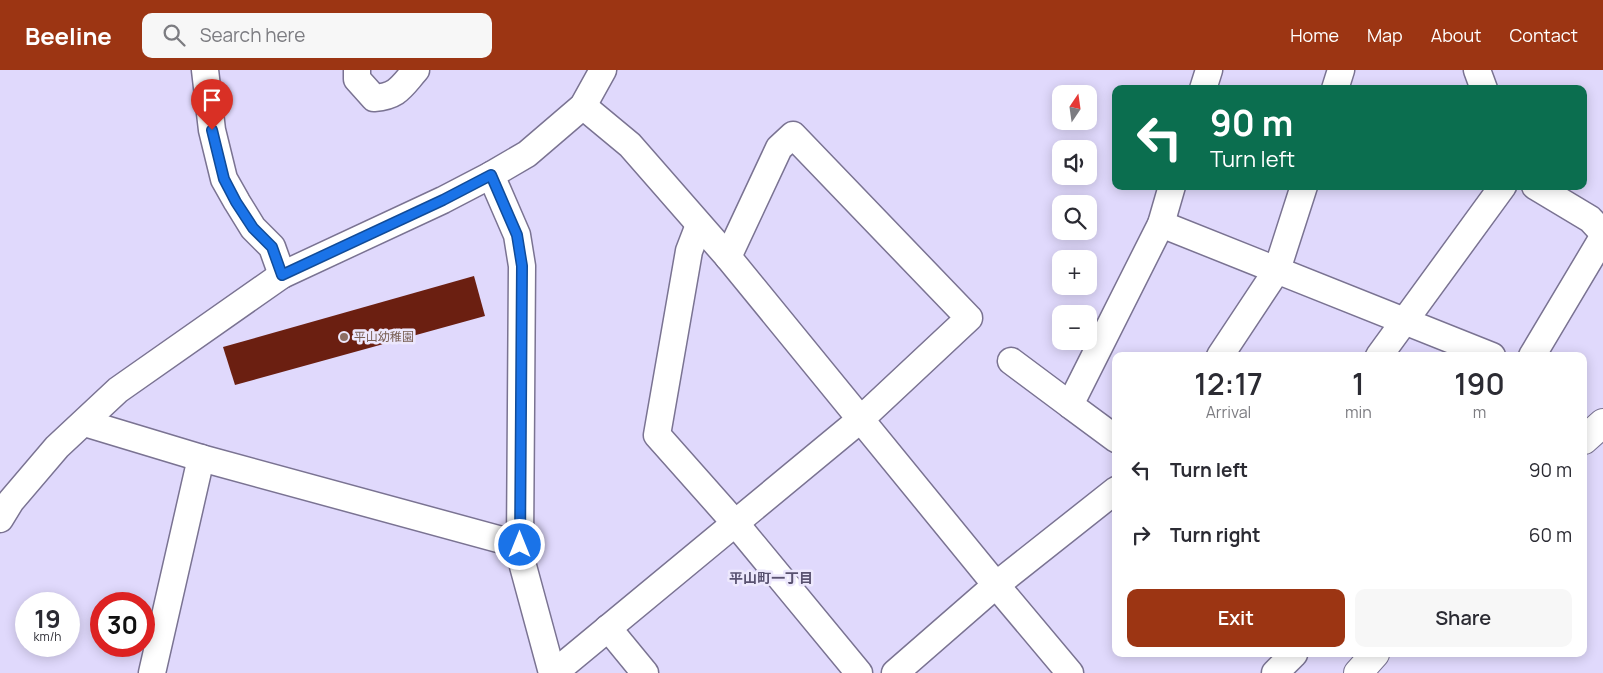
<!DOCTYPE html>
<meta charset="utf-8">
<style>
body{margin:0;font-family:Manrope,"Noto Sans JP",sans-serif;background:#f7f7f7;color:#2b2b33;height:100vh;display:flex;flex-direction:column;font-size:19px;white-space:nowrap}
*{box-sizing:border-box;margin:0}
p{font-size:16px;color:#7c7c81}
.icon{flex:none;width:28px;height:28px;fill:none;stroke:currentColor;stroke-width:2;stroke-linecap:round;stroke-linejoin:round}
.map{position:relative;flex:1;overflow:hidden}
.sheet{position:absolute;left:1112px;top:282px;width:475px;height:305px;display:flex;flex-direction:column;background:#fff;border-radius:10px;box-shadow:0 2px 12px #0003}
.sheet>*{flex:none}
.guide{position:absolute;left:1112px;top:15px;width:475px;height:105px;border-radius:10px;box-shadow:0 2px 12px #0003;background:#0b6e4f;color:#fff;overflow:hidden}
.needle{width:32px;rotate:13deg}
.fabs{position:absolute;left:1052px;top:15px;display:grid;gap:10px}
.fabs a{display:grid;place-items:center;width:45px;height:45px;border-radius:10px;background:#fff;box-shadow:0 2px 12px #0003;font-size:25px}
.speed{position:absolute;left:15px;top:522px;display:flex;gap:10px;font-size:25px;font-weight:700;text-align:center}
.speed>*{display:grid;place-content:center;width:65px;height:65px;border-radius:50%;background:#fff;box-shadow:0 2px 12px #0003;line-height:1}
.speed small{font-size:12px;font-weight:400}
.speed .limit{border:8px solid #d22;background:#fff;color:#111}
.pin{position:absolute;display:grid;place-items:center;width:42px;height:42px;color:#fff;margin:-51px -21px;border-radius:50% 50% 50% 0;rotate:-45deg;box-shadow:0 0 5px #0007}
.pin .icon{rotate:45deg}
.me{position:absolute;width:55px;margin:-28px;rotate:0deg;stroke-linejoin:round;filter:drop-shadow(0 0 4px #0008)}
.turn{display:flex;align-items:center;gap:18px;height:105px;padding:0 15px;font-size:22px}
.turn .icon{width:65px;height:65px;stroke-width:2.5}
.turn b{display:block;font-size:35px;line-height:42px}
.eta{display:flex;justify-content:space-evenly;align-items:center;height:85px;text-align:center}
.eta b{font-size:30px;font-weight:600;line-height:35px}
.primary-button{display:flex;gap:10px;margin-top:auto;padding:10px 15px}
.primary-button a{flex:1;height:58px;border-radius:10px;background:#9c3513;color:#fff;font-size:20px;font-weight:600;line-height:58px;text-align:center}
.primary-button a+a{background:#f7f7f7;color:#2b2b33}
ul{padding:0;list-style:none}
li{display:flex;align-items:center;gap:15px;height:65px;padding:0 15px}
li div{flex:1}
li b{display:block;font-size:19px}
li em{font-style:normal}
header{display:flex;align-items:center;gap:30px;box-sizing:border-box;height:70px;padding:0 25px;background:#9c3513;color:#fff}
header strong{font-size:24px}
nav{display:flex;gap:28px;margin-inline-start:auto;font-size:18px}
.search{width:350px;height:45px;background:#f7f7f7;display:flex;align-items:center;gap:12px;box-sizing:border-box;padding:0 18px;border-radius:10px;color:#7c7c81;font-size:19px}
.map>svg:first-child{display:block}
.building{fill:#6b1f11}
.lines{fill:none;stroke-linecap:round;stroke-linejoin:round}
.street-casing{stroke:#7a7392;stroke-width:29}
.secondary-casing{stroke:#7a7392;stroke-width:30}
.street{stroke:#fff;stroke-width:26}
.secondary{stroke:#fff;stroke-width:28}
.route-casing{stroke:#114b97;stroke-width:12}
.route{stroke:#1a73e8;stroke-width:9}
.education-dot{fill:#8d6e63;stroke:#ede8fd;stroke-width:2}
.labels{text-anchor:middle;stroke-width:5;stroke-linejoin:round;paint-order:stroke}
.education-label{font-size:12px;fill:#785e54;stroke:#ede8fd;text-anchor:start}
.neighbourhood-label{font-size:14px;font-weight:bold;fill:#595270;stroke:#ede8fd}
</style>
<header>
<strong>Beeline</strong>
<div class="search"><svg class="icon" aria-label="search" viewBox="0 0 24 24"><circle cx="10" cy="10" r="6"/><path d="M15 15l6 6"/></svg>Search here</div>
<nav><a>Home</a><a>Map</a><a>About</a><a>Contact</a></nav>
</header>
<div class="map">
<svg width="1603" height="603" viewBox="0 0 1603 603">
<rect width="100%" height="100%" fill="#e0d9fc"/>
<path class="building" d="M474 206 485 246 235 315 223 277Z"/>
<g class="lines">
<g class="street-casing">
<g id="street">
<path d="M205 0 212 60 224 109 237 132 253 158 272 177 282 205"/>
<path d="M357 0V9L374 28C398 26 401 17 416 0"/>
<path d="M1477 0 1484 19"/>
<path d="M1203 19 1209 0"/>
<path d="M1335 19 1341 0"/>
<path d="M583 36 630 75 728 187 996 515 1070 603"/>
<path d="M491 105 517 165 522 196 520 475 523 496 552 603"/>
<path d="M1535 116 1590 149 1603 163"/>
<path d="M1161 154 1492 286"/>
<path d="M699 155 689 181 657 365 736 454 859 603"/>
<path d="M1220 286 1277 200 1304 116"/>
<path d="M1379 286 1503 116"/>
<path d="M1532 286 1603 167"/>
<path d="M1011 291 1070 335"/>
<path d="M85 353 201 388 520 475"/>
<path d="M1116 369 1070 335 1161 154 1172 116"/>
<path d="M0 449 11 431 57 377 118 320 282 205 443 130 491 105 527 84 583 36 603 0"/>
<path d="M608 558 645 603"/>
<path d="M152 603 201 388"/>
<path d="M554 603 861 349 969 248 793 65 779 78 728 187"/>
<path d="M895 603 996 515 1116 420"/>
<path d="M1275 603 1294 584"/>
</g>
</g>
<g class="secondary-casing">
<g id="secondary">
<path d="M1584 370 1603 353"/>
<path d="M1358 603 1375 584"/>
</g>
</g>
<use href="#street" class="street"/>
<use href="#secondary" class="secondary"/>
</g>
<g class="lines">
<g class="route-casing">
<path id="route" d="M212 60 224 109 236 132 253 158 272 177 282 205 443 130 491 105 517 165 522 196 520 475"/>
</g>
<use href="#route" class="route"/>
</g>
<circle class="education-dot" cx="344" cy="267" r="5"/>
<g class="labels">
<g class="education-label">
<text x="354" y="271">平山幼稚園</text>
</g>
<g class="neighbourhood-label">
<text x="771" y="513">平山町一丁目</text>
</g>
</g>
</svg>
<div class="fabs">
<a><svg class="needle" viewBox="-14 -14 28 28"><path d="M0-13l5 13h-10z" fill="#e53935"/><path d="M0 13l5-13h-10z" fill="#7c7c81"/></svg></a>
<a><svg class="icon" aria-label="sound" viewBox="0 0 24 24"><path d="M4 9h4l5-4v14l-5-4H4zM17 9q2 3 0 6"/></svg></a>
<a><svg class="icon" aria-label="search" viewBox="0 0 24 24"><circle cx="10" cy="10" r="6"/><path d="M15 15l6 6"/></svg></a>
<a>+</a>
<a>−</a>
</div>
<div class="speed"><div>19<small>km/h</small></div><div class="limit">30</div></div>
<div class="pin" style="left:212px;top:60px;background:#d93025"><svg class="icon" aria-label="arrive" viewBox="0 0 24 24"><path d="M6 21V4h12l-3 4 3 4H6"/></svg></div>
<svg class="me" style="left:520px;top:475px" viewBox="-20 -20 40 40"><circle r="17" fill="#1a73e8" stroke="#fff" stroke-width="3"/><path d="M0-11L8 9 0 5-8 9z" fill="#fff"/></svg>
<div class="guide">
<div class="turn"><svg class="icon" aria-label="left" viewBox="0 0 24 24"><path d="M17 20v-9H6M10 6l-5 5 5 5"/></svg><div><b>90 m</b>Turn left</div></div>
</div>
<section class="sheet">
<div class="eta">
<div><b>12:17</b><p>Arrival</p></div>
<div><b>1</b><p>min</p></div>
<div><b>190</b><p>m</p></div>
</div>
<ul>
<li><svg class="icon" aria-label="left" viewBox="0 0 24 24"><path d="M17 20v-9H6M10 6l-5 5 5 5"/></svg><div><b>Turn left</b></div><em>90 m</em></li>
<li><svg class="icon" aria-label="right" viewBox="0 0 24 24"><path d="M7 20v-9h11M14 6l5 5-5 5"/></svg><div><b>Turn right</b></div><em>60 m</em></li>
</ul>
<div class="primary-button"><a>Exit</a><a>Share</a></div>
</section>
</div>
